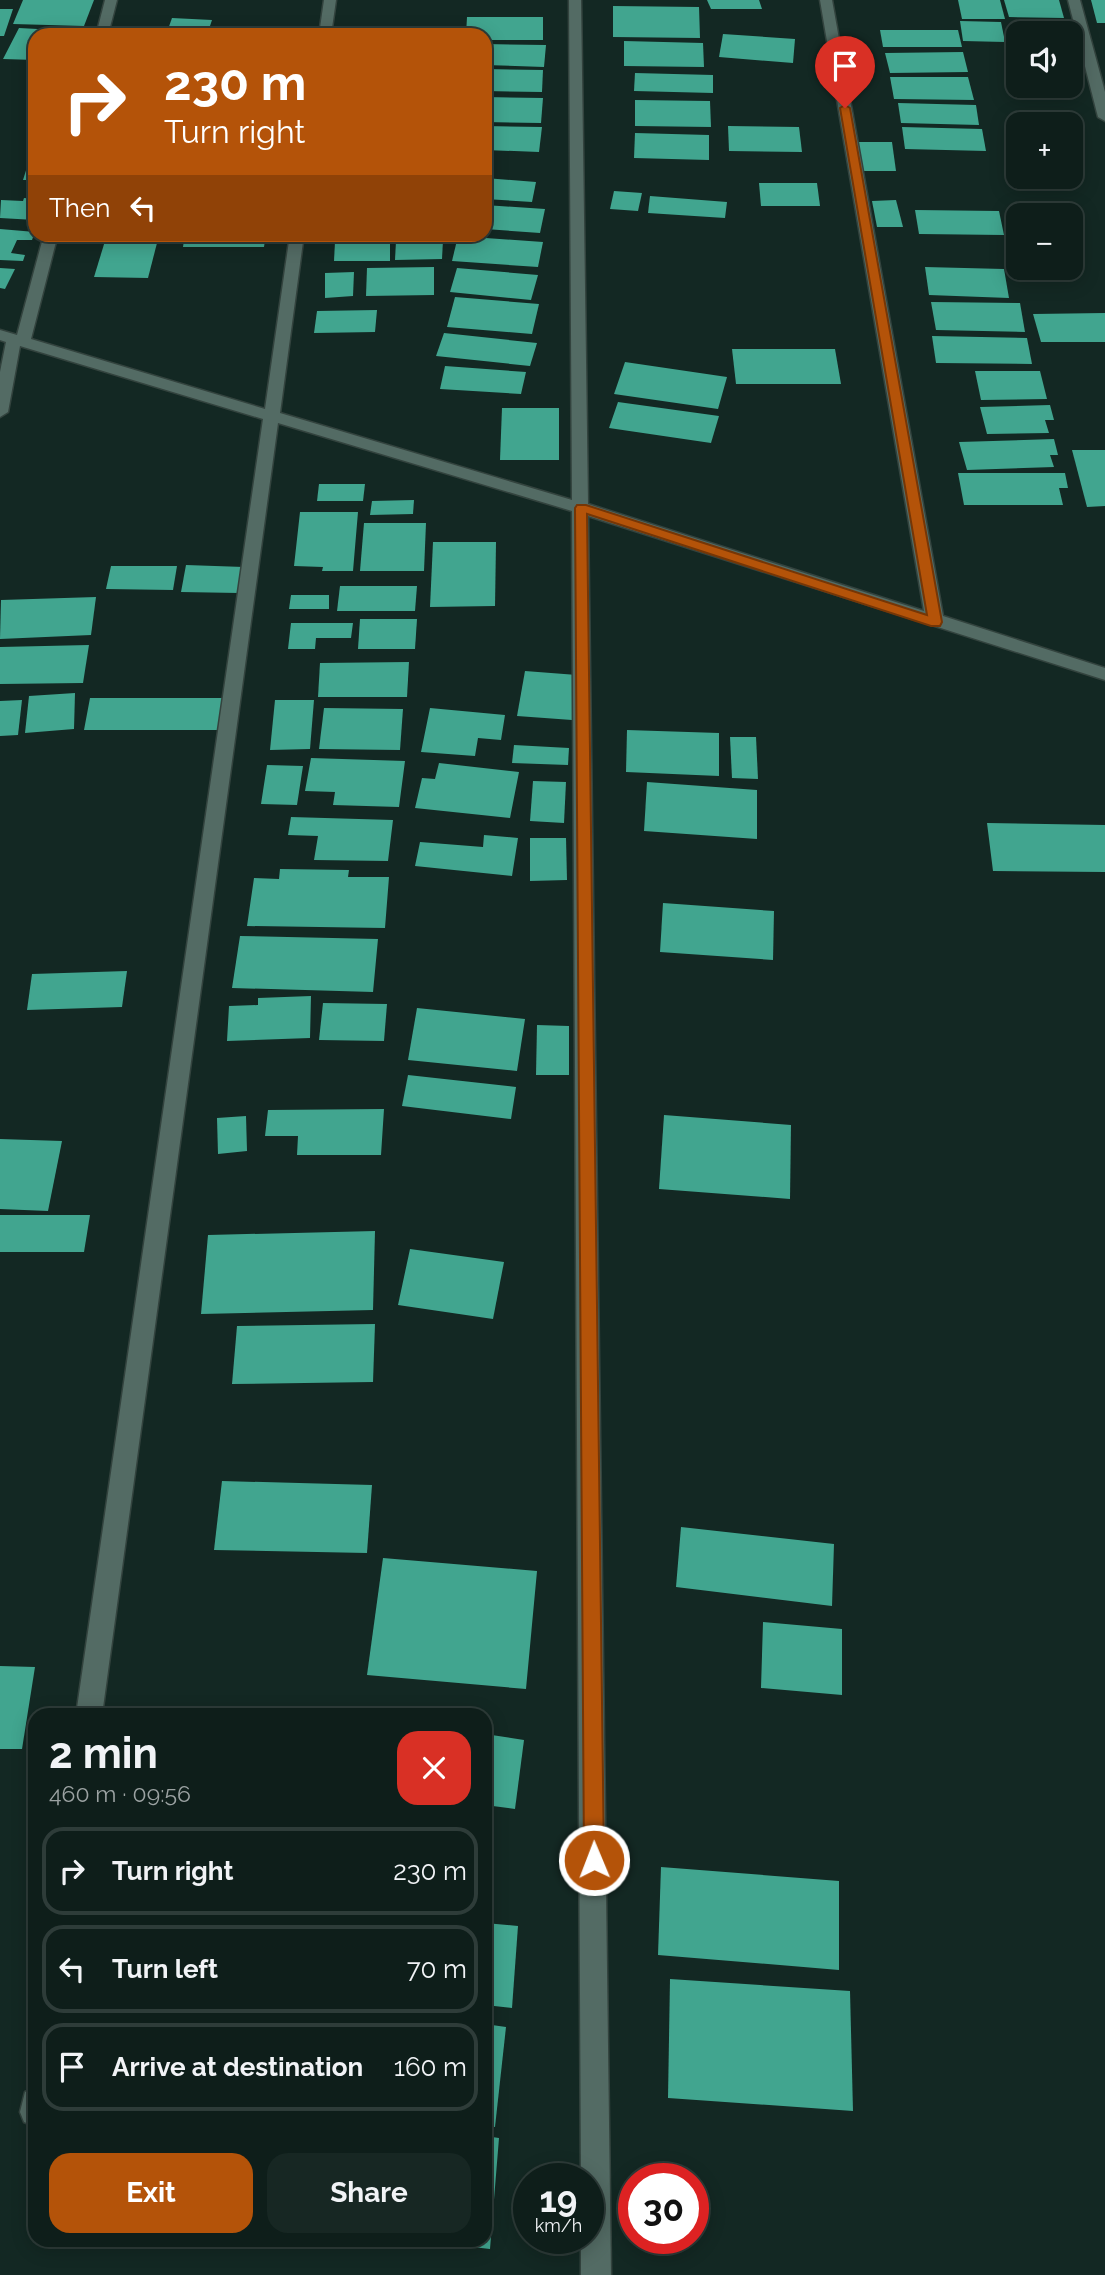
<!DOCTYPE html>
<meta charset="utf-8">
<style>
body{margin:0;font-family:Raleway,sans-serif;background:#172723;color:#f1f3f6;height:100vh;display:flex;flex-direction:column;font-size:26px;white-space:nowrap}
*{box-sizing:border-box;margin:0}
p{font-size:23px;color:#9ba2a2}
.icon{flex:none;width:38px;height:38px;fill:none;stroke:currentColor;stroke-width:2;stroke-linecap:round;stroke-linejoin:round}
.map{position:relative;flex:1;overflow:hidden}
.panel{position:absolute;left:28px;top:1708px;width:464px;height:539px;display:flex;flex-direction:column;background:#0e1e1a;border-radius:21px;box-shadow:0 4px 18px #0003,0 0 0 2px #2e3c39}
.panel>*{flex:none}
.top-card{position:absolute;left:28px;top:28px;width:464px;height:214px;border-radius:21px;box-shadow:0 4px 18px #0003,0 0 0 2px #2e3c39;background:#b45309;color:#fff;overflow:hidden}
.buttons{position:absolute;left:1006px;top:21px;display:grid;gap:14px}
.buttons a{display:grid;place-items:center;width:77px;height:77px;border-radius:14px;background:#0e1e1a;box-shadow:0 4px 18px #0003,0 0 0 2px #2e3c39;font-size:35px}
.speed{position:absolute;left:513px;top:2163px;display:flex;gap:14px;font-size:35px;font-weight:700;text-align:center}
.speed>*{display:grid;place-content:center;width:91px;height:91px;border-radius:50%;background:#0e1e1a;box-shadow:0 4px 18px #0003,0 0 0 2px #2e3c39;line-height:1}
.speed small{font-size:18px;font-weight:400}
.speed .limit{border:10px solid #d22;background:#fff;color:#111}
.pin{position:absolute;display:grid;place-items:center;width:60px;height:60px;color:#fff;margin:-72px -30px;border-radius:50% 50% 50% 0;rotate:-45deg;box-shadow:0 0 7px #0007}
.pin .icon{rotate:45deg}
.me{position:absolute;width:77px;margin:-38px;rotate:359deg;stroke-linejoin:round;filter:drop-shadow(0 0 5px #0008)}
.turn{display:flex;align-items:center;gap:24px;height:147px;padding:0 21px;font-size:32px}
.turn .icon{width:91px;height:91px;stroke-width:2.5}
.turn b{display:block;font-size:49px;line-height:60px}
.then{display:flex;align-items:center;height:66px;padding:0 21px;background:#0003;gap:14px;font-size:26px}
.round{display:grid;place-items:center;flex:none;width:74px;height:74px;border-radius:21px;background:#172723}
.summary{display:flex;align-items:center;justify-content:space-between;height:119px;padding:0 21px}
h1{font-size:42px;font-weight:700;line-height:52px}
.action{display:flex;gap:14px;margin-top:auto;padding:14px 21px}
.action a{flex:1;height:80px;border-radius:21px;background:#b45309;color:#fff;font-size:28px;font-weight:700;line-height:80px;text-align:center}
.action a+a{background:#172723;color:#f1f3f6}
ul{padding:0;list-style:none}
li{display:flex;align-items:center;gap:21px;height:88px;margin:0 14px 10px;padding:0 7px;border:4px solid #2e3c39;border-radius:21px}
li div{flex:1}
li b{display:block;font-size:26px}
li em{font-style:normal}
.map>svg:first-child{display:block}
.building{fill:#41a58f}
.lines{fill:none;stroke-linecap:round;stroke-linejoin:round}
.minor-casing{stroke:#33433e;stroke-width:3}
.minor{fill:#536b64;fill-rule:evenodd}
.route{fill:#b45309;stroke:#753606;stroke-width:2}
</style>
<div class="map">
<svg width="1105" height="2275" viewBox="0 0 1105 2275">
<rect width="100%" height="100%" fill="#132823"/>
<g class="building">
<path d="M23 0H94L84 26 13 24Z"/>
<path d="M707 0H759L762 9H711Z"/>
<path d="M958 0H1000L1005 19H962Z"/>
<path d="M1004 0H1059L1064 18 1009 17Z"/>
<path d="M1091 0H1105V23H1097Z"/>
<path d="M613 6 699 7 700 38 613 37Z"/>
<path d="M0 9H13L4 36H0Z"/>
<path d="M467 17H543V40H485V35H466Z"/>
<path d="M172 18 212 20 207 35H166Z"/>
<path d="M960 21 1001 22 1005 42 963 41Z"/>
<path d="M19 28 56 30 54 35H35V60L3 59Z"/>
<path d="M880 30H958L962 47H883Z"/>
<path d="M723 34 795 39 793 63 719 57Z"/>
<path d="M624 41 703 43 704 67 624 66Z"/>
<path d="M485 44 546 45 544 67 485 65Z"/>
<path d="M963 52 968 72 890 73 885 53Z"/>
<path d="M485 69 543 70 542 92 485 91Z"/>
<path d="M635 73 713 75V93L634 91Z"/>
<path d="M890 77H968L974 100 894 99Z"/>
<path d="M485 97 543 98 541 123 485 122Z"/>
<path d="M635 100 710 101 711 127 635 126Z"/>
<path d="M898 103 976 105 979 125 901 123Z"/>
<path d="M485 126 542 127 539 152 485 150Z"/>
<path d="M728 126 799 127 802 152 729 151Z"/>
<path d="M902 127 982 129 986 151 905 149Z"/>
<path d="M635 133 709 135V160L634 158Z"/>
<path d="M856 142H892L896 171H861Z"/>
<path d="M29 161H35V180H23Z"/>
<path d="M485 178 536 182 532 202 485 199Z"/>
<path d="M759 183H817L820 206H761Z"/>
<path d="M614 191 642 193 638 211 610 209Z"/>
<path d="M650 196 727 202 725 218 648 213Z"/>
<path d="M24 198 35 199V220L0 218 1 200 23 201Z"/>
<path d="M896 200 903 227H877L872 201Z"/>
<path d="M485 205 545 209 540 233 485 229Z"/>
<path d="M915 210 999 211 1004 235 919 234Z"/>
<path d="M0 229 35 232 32 240H17L11 253 25 255 23 261 0 260Z"/>
<path d="M185 234H266L264 247H183Z"/>
<path d="M458 236 543 242 538 267 452 261Z"/>
<path d="M443 240 442 259 395 260 396 241Z"/>
<path d="M105 241 157 243 148 278 94 277Z"/>
<path d="M390 241V261H334L335 242Z"/>
<path d="M434 267V295L366 296 367 268Z"/>
<path d="M925 267 1004 269 1009 298 929 295Z"/>
<path d="M0 268 15 269 5 289 0 288Z"/>
<path d="M457 268 538 275 531 300 450 292Z"/>
<path d="M354 272 353 296 325 298V273Z"/>
<path d="M455 297 539 304 532 334 447 327Z"/>
<path d="M931 302 1020 303 1025 332 936 330Z"/>
<path d="M377 310 375 332 314 333 317 311Z"/>
<path d="M1105 313V342H1041L1033 314Z"/>
<path d="M444 333 537 343 530 366 436 356Z"/>
<path d="M932 336 1027 338 1032 364 936 363Z"/>
<path d="M732 349H835L841 384H736Z"/>
<path d="M625 362 727 377 718 409 614 394Z"/>
<path d="M445 366 526 372 521 394 440 389Z"/>
<path d="M975 371H1040L1047 399 981 400Z"/>
<path d="M618 402 719 416 711 443 609 428Z"/>
<path d="M1050 405 1054 420H1045L1049 433 987 434 980 407Z"/>
<path d="M502 408H559V460H500Z"/>
<path d="M1054 439 1058 455H1050L1054 467 967 470 959 442Z"/>
<path d="M1072 450H1105V506L1087 507Z"/>
<path d="M958 473H1065L1068 488H1059L1063 505H964Z"/>
<path d="M319 484H365L363 501H317Z"/>
<path d="M414 500 413 514 370 515 372 501Z"/>
<path d="M300 512H358L353 571H322L323 567 294 566Z"/>
<path d="M364 523H426L424 571H360Z"/>
<path d="M433 542H496L495 606 430 607Z"/>
<path d="M186 565 244 567 239 593 181 592Z"/>
<path d="M111 566H177L173 590 106 589Z"/>
<path d="M340 586H417L415 611H337Z"/>
<path d="M291 595H329V609H289Z"/>
<path d="M96 597 91 635 0 639 1 600Z"/>
<path d="M360 619H417L415 649H358Z"/>
<path d="M291 623H353L351 638H316L315 649H288Z"/>
<path d="M89 645 83 683 0 684V647Z"/>
<path d="M409 662 407 697H318L320 663Z"/>
<path d="M525 671 577 675 572 720 517 716Z"/>
<path d="M75 693 74 729 25 733 29 696Z"/>
<path d="M90 698H225L221 730H84Z"/>
<path d="M22 700 18 735 0 736V701Z"/>
<path d="M275 700H314L310 749 270 750Z"/>
<path d="M324 708 403 709 400 750 319 749Z"/>
<path d="M430 708 505 715 501 740 478 738 475 756 421 752Z"/>
<path d="M627 730 719 733V776L626 772Z"/>
<path d="M730 737H756L758 779 732 778Z"/>
<path d="M514 745 569 748 568 765 512 763Z"/>
<path d="M311 758 405 761 399 807 333 805 335 792 305 791Z"/>
<path d="M439 763 519 772 510 818 415 808 422 778 435 779Z"/>
<path d="M267 765 303 766 297 805 261 804Z"/>
<path d="M533 781 566 782 564 823 530 821Z"/>
<path d="M647 782 757 790V839L644 831Z"/>
<path d="M291 817 393 820 388 861 314 860 318 836 288 835Z"/>
<path d="M987 823 1105 825V872L993 871Z"/>
<path d="M484 835 518 838 512 876 415 866 420 842 483 847Z"/>
<path d="M530 838H566L567 880 530 881Z"/>
<path d="M280 869 349 870 348 877H389L385 928 247 926 254 878 279 879Z"/>
<path d="M663 903 774 911 773 960 660 952Z"/>
<path d="M240 936 378 939 373 992 232 988Z"/>
<path d="M127 971 122 1007 27 1010 32 974Z"/>
<path d="M311 996 310 1038 227 1041 229 1006 258 1005V998Z"/>
<path d="M323 1003 387 1004 384 1041 319 1040Z"/>
<path d="M417 1008 525 1019 517 1071 408 1060Z"/>
<path d="M537 1025 569 1026V1075H536Z"/>
<path d="M408 1075 516 1087 511 1119 402 1106Z"/>
<path d="M384 1109 381 1155H297L298 1136H265L268 1110Z"/>
<path d="M664 1115 791 1125 790 1199 659 1189Z"/>
<path d="M246 1116 247 1151 218 1154 217 1118Z"/>
<path d="M0 1139 62 1141 48 1211 0 1209Z"/>
<path d="M0 1215H90L84 1252H0Z"/>
<path d="M375 1231 373 1310 201 1314 208 1235Z"/>
<path d="M410 1249 504 1262 493 1319 398 1305Z"/>
<path d="M375 1324 373 1382 232 1384 237 1326Z"/>
<path d="M222 1481 372 1485 367 1553 214 1550Z"/>
<path d="M681 1527 834 1544 832 1606 676 1587Z"/>
<path d="M383 1558 537 1571 526 1689 367 1675Z"/>
<path d="M763 1622 842 1629V1695L761 1688Z"/>
<path d="M0 1666 35 1667 22 1749H0Z"/>
<path d="M485 1734 524 1740 515 1809 485 1805Z"/>
<path d="M661 1867 839 1881V1970L658 1955Z"/>
<path d="M485 1923 518 1926 512 2008 485 2005Z"/>
<path d="M670 1979 850 1991 853 2111 668 2098Z"/>
<path d="M485 2024 506 2027 495 2127 485 2126Z"/>
<path d="M485 2136 499 2138 490 2249 429 2242 485 2240Z"/>
</g>
<g class="lines">
<g class="minor-casing">
<g id="minor">
<path d="M105 0H117L108 35H96Z"/>
<path d="M324 0H336L331 35H319Z"/>
<path d="M569 0H581L588 504 924 611 820 0H832L943 616 1105 668V680L588 516 611 2275H581V2238H588V2179H581L572 511 278 423 102 1715H76L263 419 20 346 8 412 0 417V372L6 342 0 340V330L17 335 44 234H58L31 339 265 409 290 234H304L280 413 572 500Z"/>
<path d="M1068 0H1080L1105 92V121L1098 117Z"/>
<path d="M35 2088V2126H34L24 2122 20 2112 25 2092Z"/>
</g>
</g>
<use href="#minor" class="minor"/>
</g>
<path class="route" d="M845 105 850 108 942 622 940 626H931L587 514 604 1860 601 1867 594 1870 587 1867 584 1860 575 508 577 505H586L927 615 840 108Z"/>
</svg>
<div class="buttons">
<a><svg class="icon" aria-label="sound" viewBox="0 0 24 24"><path d="M4 9h4l5-4v14l-5-4H4zM17 9q2 3 0 6"/></svg></a>
<a>+</a>
<a>−</a>
</div>
<div class="speed"><div>19<small>km/h</small></div><div class="limit">30</div></div>
<div class="pin" style="left:845px;top:108px;background:#d93025"><svg class="icon" aria-label="arrive" viewBox="0 0 24 24"><path d="M6 21V4h12l-3 4 3 4H6"/></svg></div>
<svg class="me" style="left:594px;top:1860px" viewBox="-20 -20 40 40"><circle r="17" fill="#b45309" stroke="#fff" stroke-width="3"/><path d="M0-11L8 9 0 5-8 9z" fill="#fff"/></svg>
<div class="top-card">
<div class="turn"><svg class="icon" aria-label="right" viewBox="0 0 24 24"><path d="M7 20v-9h11M14 6l5 5-5 5"/></svg><div><b>230 m</b>Turn right</div></div>
<div class="then">Then<svg class="icon" aria-label="left" viewBox="0 0 24 24"><path d="M17 20v-9H6M10 6l-5 5 5 5"/></svg></div>
</div>
<section class="panel">
<div class="summary"><div><h1>2 min</h1><p>460 m · 09:56</p></div><a class="round" style="background:#d93025;color:#fff"><svg class="icon" aria-label="close" viewBox="0 0 24 24"><path d="M6 6l12 12M18 6L6 18"/></svg></a></div>
<ul>
<li><svg class="icon" aria-label="right" viewBox="0 0 24 24"><path d="M7 20v-9h11M14 6l5 5-5 5"/></svg><div><b>Turn right</b></div><em>230 m</em></li>
<li><svg class="icon" aria-label="left" viewBox="0 0 24 24"><path d="M17 20v-9H6M10 6l-5 5 5 5"/></svg><div><b>Turn left</b></div><em>70 m</em></li>
<li><svg class="icon" aria-label="arrive" viewBox="0 0 24 24"><path d="M6 21V4h12l-3 4 3 4H6"/></svg><div><b>Arrive at destination</b></div><em>160 m</em></li>
</ul>
<div class="action"><a>Exit</a><a>Share</a></div>
</section>
</div>
